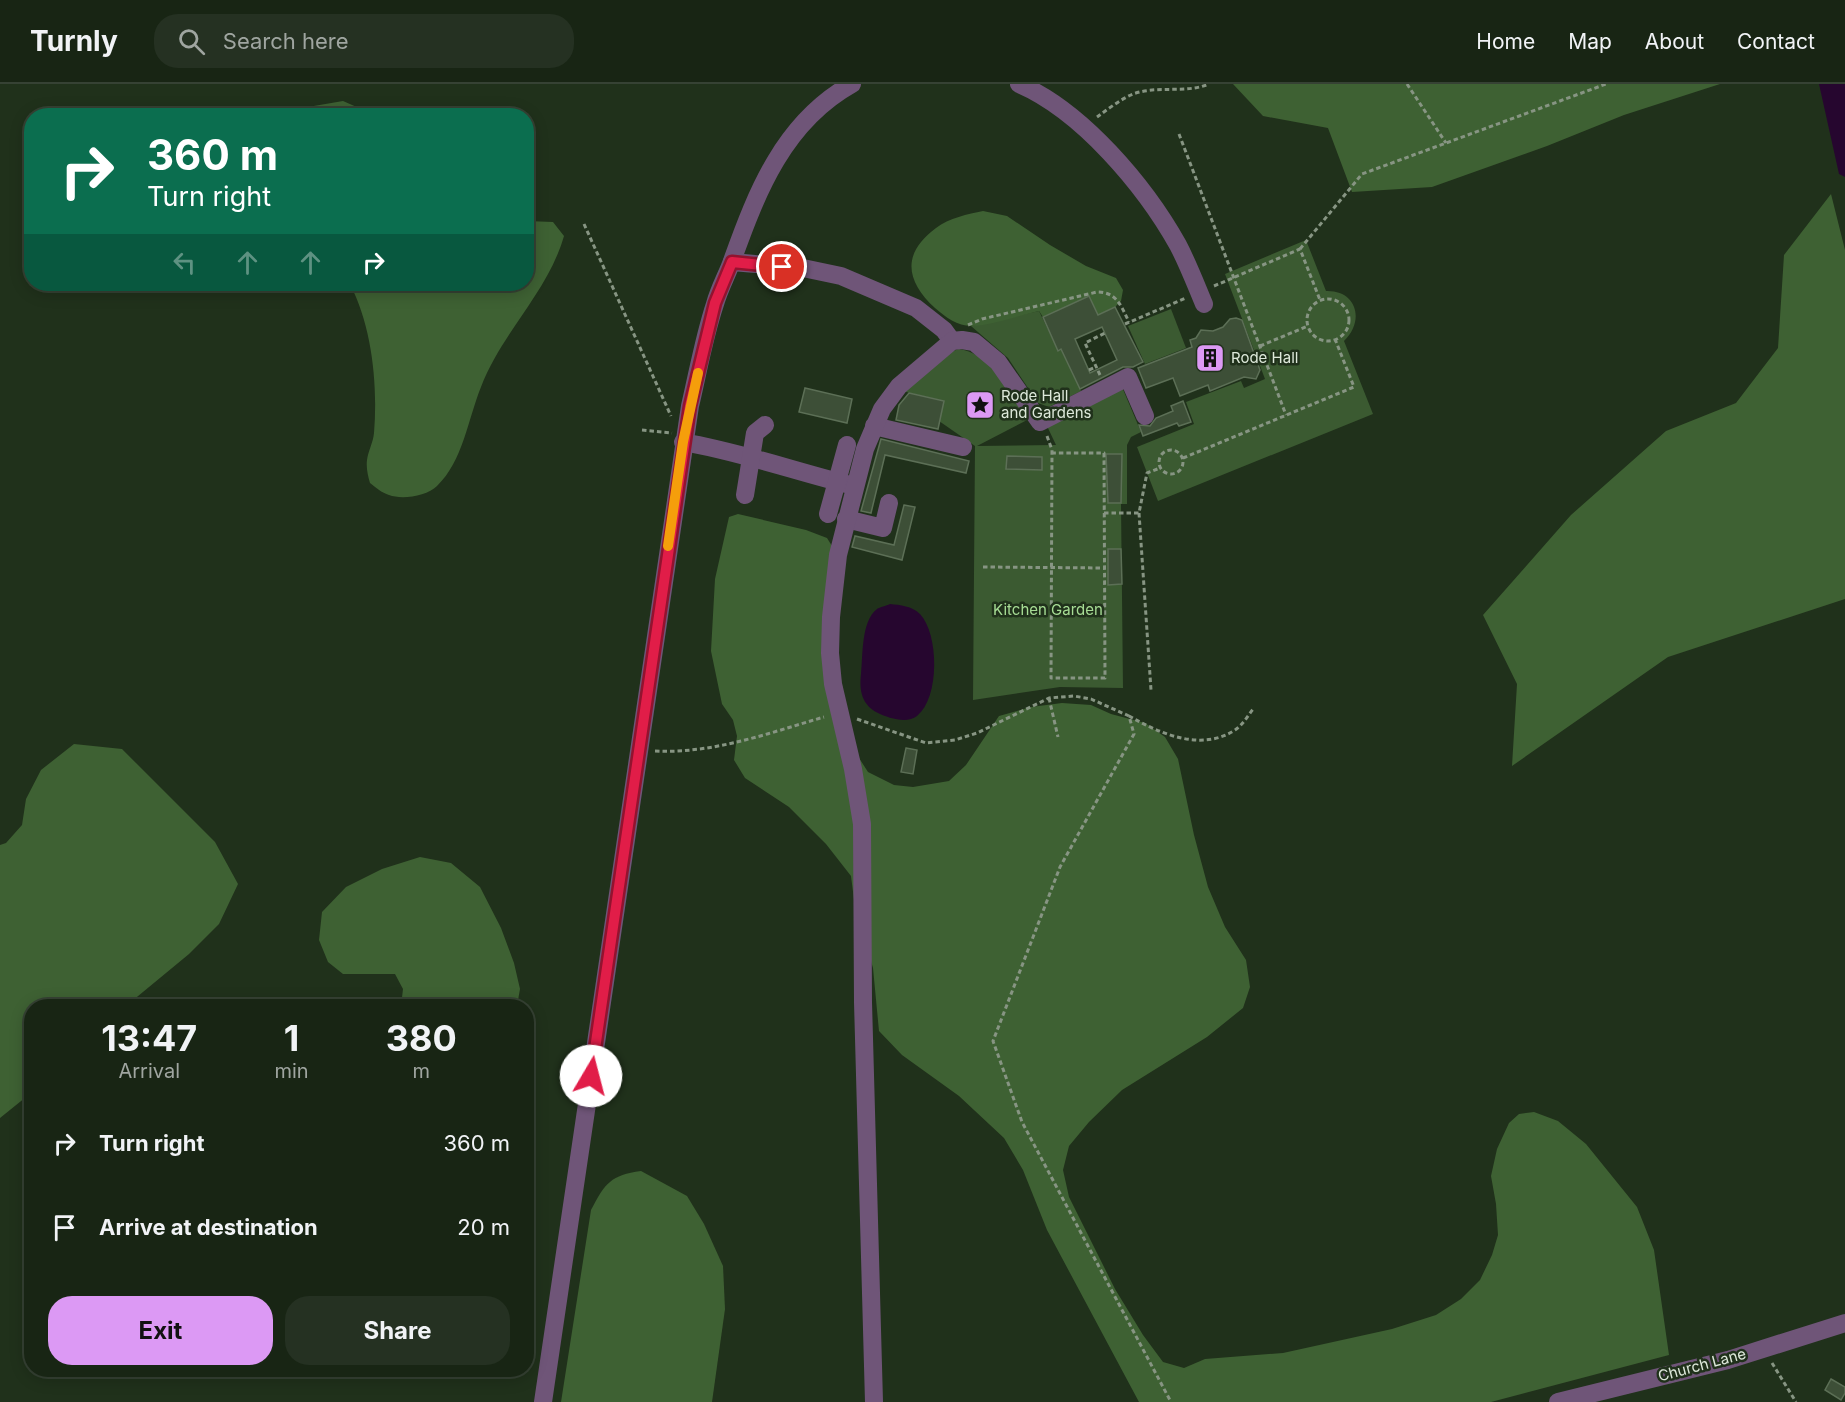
<!DOCTYPE html>
<style>
body{margin:0;font-family:Inter,sans-serif;background:#253122;color:#f1f3f6;height:100vh;display:flex;flex-direction:column;font-size:22px;white-space:nowrap}
*{box-sizing:border-box;margin:0}
p{font-size:20px;color:#9fa5a0}
.icon{flex:none;width:33px;height:33px;fill:none;stroke:currentColor;stroke-width:2;stroke-linecap:round;stroke-linejoin:round}
.map{position:relative;flex:1;overflow:hidden}
.drawer{position:absolute;left:24px;top:915px;width:510px;height:378px;display:flex;flex-direction:column;background:#182514;border-radius:24px;box-shadow:0 3px 15px #0003,0 0 0 2px #364234}
.drawer>*{flex:none}
.banner{position:absolute;left:24px;top:24px;width:510px;height:183px;border-radius:24px;box-shadow:0 3px 15px #0003,0 0 0 2px #364234;background:#0b6e4f;color:#fff;overflow:hidden}
.pin{position:absolute;display:grid;place-items:center;width:51px;height:51px;color:#fff;margin:-26px;border:3px solid #fff;border-radius:50%;box-shadow:0 2px 6px #0007}
.me{position:absolute;width:66px;margin:-33px;rotate:8deg;stroke-linejoin:round;filter:drop-shadow(0 0 4px #0008)}
.turn{display:flex;align-items:center;gap:21px;height:126px;padding:0 24px;font-size:27px}
.turn .icon{width:78px;height:78px;stroke-width:2.5}
.turn b{display:block;font-size:42px;line-height:51px}
.lanes{display:flex;align-items:center;height:57px;padding:0 24px;background:#0003;justify-content:center;gap:30px;direction:ltr}
.lanes .off{opacity:.35}
.eta{display:flex;justify-content:space-evenly;align-items:center;height:102px;text-align:center}
.eta b{font-size:36px;font-weight:700;line-height:42px}
.action{display:flex;gap:12px;margin-top:auto;padding:12px 24px}
.action a{flex:1;height:69px;border-radius:24px;background:#dc99f4;color:#111;font-size:24px;font-weight:700;line-height:69px;text-align:center}
.action a+a{background:#253122;color:#f1f3f6}
ul{padding:0;list-style:none}
li{display:flex;align-items:center;gap:18px;height:84px;padding:0 24px}
li div{flex:1}
li b{display:block;font-size:22px}
li em{font-style:normal}
header{display:flex;align-items:center;gap:36px;box-sizing:border-box;height:84px;padding:0 30px;background:#182514;border-bottom:2px solid #364234}
header strong{font-size:28px}
nav{display:flex;gap:33px;margin-inline-start:auto;font-size:21px}
.search{width:420px;height:54px;background:#253122;display:flex;align-items:center;gap:15px;box-sizing:border-box;padding:0 21px;border-radius:24px;color:#9fa5a0;font-size:22px}
.map>svg:first-child{display:block}
.green{fill:#3b5a31}
.forest{fill:#3e6133}
.water{fill:#26062f}
.building{fill:#3d4f37;stroke:#5c6f56;stroke-width:1.5;fill-rule:evenodd}
.lines{fill:none;stroke-linecap:round;stroke-linejoin:round}
.path{stroke:#879583;stroke-width:3;stroke-dasharray:4.5 3;stroke-linecap:butt}
.minor{stroke:#6f5578;stroke-width:18}
.route-casing{stroke:#92132f;stroke-width:15}
.route{stroke:#e11d48;stroke-width:10}
.slow{stroke:#f59e0b;stroke-width:10}
.labels{text-anchor:middle;stroke-width:5;stroke-linejoin:round;paint-order:stroke}
.poi-label{font-size:15px;fill:#dde8da;stroke:#20311b;text-anchor:start}
.park-label{font-size:15px;fill:#a7dd95;stroke:#20311b}
.street-label{font-size:15px;fill:#dde8da;stroke:#20311b}
</style>
<header>
<strong>Turnly</strong>
<div class="search"><svg class="icon" aria-label="search" viewBox="0 0 24 24"><circle cx="10" cy="10" r="6"/><path d="M15 15l6 6"/></svg>Search here</div>
<nav><a>Home</a><a>Map</a><a>About</a><a>Contact</a></nav>
</header>
<div class="map">
<svg width="1845" height="1318" viewBox="0 0 1845 1318">
<rect width="100%" height="100%" fill="#20311b"/>
<g class="green">
<path d="M1306 156 1326 207C1357 206 1365 237 1344 257L1373 330 1158 417 1137 363 1194 340 1186 318 1241 297 1244 304 1265 295 1225 190Z"/>
<path d="M1171 225 1186 264 1145 280 1128 242Z"/>
<path d="M1039 227 1058 266 1061 265 1081 307 1049 323 1038 319 1008 274 971 242Z"/>
<path d="M959 265C993 270 1011 310 1029 335L977 362 1056 361 1047 342 1122 303 1141 348 1131 353 1127 361V420H1121L1123 604 1060 603 973 616 975 362 939 337 944 317 902 307 950 268Z"/>
</g>
<g class="forest">
<path d="M1233 0H1720L1624 31 1547 62 1432 103 1352 108 1328 44 1263 32Z"/>
<path d="M343 17 375 31H296L302 24Z"/>
<path d="M1831 110 1845 166V515L1668 573 1512 682 1517 600 1483 531 1571 431 1666 347 1736 319 1778 264 1784 171Z"/>
<path d="M983 127 1007 132 1050 161 1086 182 1116 194 1123 206 1121 217 1115 223 1098 231 1089 212 1043 233 1039 227C1021 231 989 242 971 242 958 242 945 233 935 224 906 197 901 170 936 144 949 134 968 130 983 127Z"/>
<path d="M527 137 553 138 564 152C548 208 502 248 481 303 468 335 463 377 437 402 427 412 402 416 389 411 382 409 375 403 370 399 368 392 366 384 367 376 368 367 373 359 374 349 378 300 372 243 350 200H526Z"/>
<path d="M738 430 806 446 827 454 832 462 827 508 852 663 868 688 894 701 913 703 949 697 966 681 999 632 1031 623 1062 619 1091 621 1111 630 1145 639 1165 653 1178 675 1194 751 1208 803 1225 843 1246 876 1250 903 1243 924 1207 953 1122 1006 1089 1038 1069 1062 1063 1086 1069 1113 1115 1205 1143 1251 1163 1278 1184 1284 1205 1275 1283 1269 1392 1245 1436 1231 1461 1215 1480 1196 1492 1171 1498 1151 1496 1120 1491 1092 1497 1065 1509 1039 1519 1030 1534 1028 1558 1037 1586 1060 1637 1123 1654 1166 1669 1271 1491 1318H1139L1047 1146 1023 1086 1004 1054 959 1012 902 971 879 947 873 884 867 863 858 847 851 792 826 760 789 723 745 694 734 676 737 652 733 636 722 620 711 567 715 495 729 433Z"/>
<path d="M74 660 122 665 215 758 238 800 219 840 189 870 126 922H32L31 1009 0 1034V761L6 759 22 741 26 715 41 686Z"/>
<path d="M420 773 451 779 480 803 501 844 514 879 520 905 517 922H401L403 905 395 890H343L328 878 319 856 322 828 346 803 382 785Z"/>
<path d="M641 1087 687 1112 704 1140 723 1182 725 1225 712 1318H561L591 1126C605 1099 611 1091 641 1087Z"/>
</g>
<g class="water">
<path d="M1819 0H1845V93L1839 90Z"/>
<path d="M890 520C900 521 912 522 920 530 939 550 940 614 917 632 907 640 888 634 878 629 862 621 859 607 861 590 863 572 861 537 877 525 880 523 886 522 890 520Z"/>
</g>
<g class="building">
<path d="M1089 212 1098 231 1115 223 1143 278 1133 283H1123L1080 305 1061 265 1058 267 1043 233ZM1102 243 1117 276 1090 289 1075 255Z"/>
<path d="M1236 234 1242 236 1260 286 1256 295 1244 293 1210 307 1208 301 1180 312 1173 294 1146 304 1138 284 1192 263 1190 256 1196 254 1201 246 1213 247 1223 243 1230 235Z"/>
<path d="M805 304 852 315 847 339 799 328Z"/>
<path d="M909 309 944 317 938 345 896 336 899 321Z"/>
<path d="M1183 317 1191 338 1179 342 1177 339 1143 352 1139 341 1150 342 1156 334 1173 327 1171 322Z"/>
<path d="M881 355 969 377 966 389 885 371 871 429 861 427Z"/>
<path d="M1106 370H1122L1121 419H1108Z"/>
<path d="M1007 372 1042 373V386L1006 385Z"/>
<path d="M904 421 915 423 902 476 852 463 855 452 894 461Z"/>
<path d="M1108 465H1121L1122 500 1108 501Z"/>
<path d="M906 664 917 666 913 690 901 688Z"/>
<path d="M1831 1295 1845 1303V1309L1841 1316 1825 1306Z"/>
</g>
<g class="lines">
<g class="path">
<path d="M1407 0 1446 59"/>
<path d="M1097 33C1108 25 1121 15 1133 10 1158 1 1185 10 1209 0"/>
<path d="M1179 50 1286 331"/>
<path d="M584 140 671 332"/>
<path d="M1300 165 1362 90 1606 0"/>
<path d="M1214 202 1300 165 1320 216"/>
<circle cx="1328" cy="236" r="21"/>
<path d="M1125 240 1186 214"/>
<path d="M968 241 982 235 1097 208C1117 208 1121 222 1129 238"/>
<path d="M1260 262 1308 242"/>
<path d="M1089 286 1096 283"/>
<path d="M1100 291 1085 259 1105 249"/>
<path d="M642 346 672 349"/>
<path d="M1047 352 1052 366 1051 594H1105L1104 369H1052"/>
<circle cx="1171" cy="378" r="12"/>
<path d="M1183 374 1354 303 1335 255"/>
<path d="M1104 429H1139L1147 389 1160 384"/>
<path d="M1139 429 1151 606"/>
<path d="M983 483 1104 484"/>
<path d="M1049 614 1058 653"/>
<path d="M1129 632C1161 650 1201 668 1235 646 1243 641 1248 631 1254 624"/>
<path d="M857 635 926 659 955 656 977 649 1049 614 1074 612 1091 615 1129 632 1134 650 1060 783 993 957 1022 1038 1171 1318"/>
<path d="M655 667C713 670 769 649 824 633"/>
<path d="M1772 1279 1796 1318"/>
</g>
<g class="minor">
<path d="M1019 0C1082 27 1145 102 1178 161 1188 180 1196 201 1204 220"/>
<path d="M732 178 803 184 841 192 916 224 944 246 952 257"/>
<path d="M874 342 963 363"/>
<path d="M683 358C741 368 797 388 854 402"/>
<path d="M745 411 755 349 765 341"/>
<path d="M828 430 847 361"/>
<path d="M846 435 883 444 889 419"/>
<path d="M543 1318 690 322C698 288 704 253 715 220 719 205 727 191 732 177 757 107 784 38 852 0"/>
<path d="M874 1318 863 918 862 740 853 685 833 600 830 569 831 533 838 471 865 365 882 325 899 302 952 257 962 256 974 258 998 278 1040 338 1128 293 1145 332"/>
<path d="M1558 1318 1728 1276 1845 1239"/>
</g>
</g>
<g class="lines">
<g class="route-casing">
<path id="route" d="M591 992 690 322 715 219 732 178 782 183"/>
</g>
<use href="#route" class="route"/>
<path class="slow" d="M668 462 683 358 698 289"/>
</g>
<defs>
<g id="building-square" transform="scale(1.5)"><rect x="-9" y="-9" width="18" height="18" rx="4" fill="#dc99f4" stroke="#20311b"/><path d="M-4-6H4V6H1V3H-1V6H-4ZM-2.5-4.3h1.7v1.8h-1.7ZM.8-4.3h1.7v1.8H.8ZM-2.5-1h1.7V.8h-1.7ZM.8-1h1.7V.8H.8Z" fill="#111"/></g>
<g id="sight-square" transform="scale(1.5)"><rect x="-9" y="-9" width="18" height="18" rx="4" fill="#dc99f4" stroke="#20311b"/><path d="M0-6L1.8-2.2L6-1.7L2.9 1.2L3.7 5.4L0 3.3L-3.7 5.4L-2.9 1.2L-6-1.7L-1.8-2.2Z" fill="#111"/></g>
</defs>
<g fill-rule="evenodd">
<use href="#building-square" x="1210" y="274"/>
<use href="#sight-square" x="980" y="321"/>
</g>
<g class="labels">
<g class="poi-label">
<text x="1231" y="279">Rode Hall</text>
<text x="1001" y="317">Rode Hall<tspan x="1001" dy="17">and Gardens</tspan></text>
</g>
<g class="park-label">
<text x="1048" y="531">Kitchen Garden</text>
</g>
<g class="street-label">
<text transform="translate(1702 1281) rotate(-15)" y="5">Church Lane</text>
</g>
</g>
</svg>
<div class="pin" style="left:782px;top:183px;background:#d93025"><svg class="icon" aria-label="arrive" viewBox="0 0 24 24"><path d="M6 21V4h12l-3 4 3 4H6"/></svg></div>
<svg class="me" style="left:591px;top:992px" viewBox="-20 -20 40 40"><circle r="19" fill="#fff"/><path d="M0-13L10 11 0 6-10 11z" fill="#e11d48"/></svg>
<div class="banner">
<div class="turn"><svg class="icon" aria-label="right" viewBox="0 0 24 24"><path d="M7 20v-9h11M14 6l5 5-5 5"/></svg><div><b>360 m</b>Turn right</div></div>
<div class="lanes"><svg class="icon off" aria-label="left" viewBox="0 0 24 24"><path d="M17 20v-9H6M10 6l-5 5 5 5"/></svg><svg class="icon off" aria-label="ahead" viewBox="0 0 24 24"><path d="M12 20V5M6 11l6-6 6 6"/></svg><svg class="icon off" aria-label="ahead" viewBox="0 0 24 24"><path d="M12 20V5M6 11l6-6 6 6"/></svg><svg class="icon" aria-label="right" viewBox="0 0 24 24"><path d="M7 20v-9h11M14 6l5 5-5 5"/></svg></div>
</div>
<section class="drawer">
<div class="eta">
<div><b>13:47</b><p>Arrival</p></div>
<div><b>1</b><p>min</p></div>
<div><b>380</b><p>m</p></div>
</div>
<ul>
<li><svg class="icon" aria-label="right" viewBox="0 0 24 24"><path d="M7 20v-9h11M14 6l5 5-5 5"/></svg><div><b>Turn right</b></div><em>360 m</em></li>
<li><svg class="icon" aria-label="arrive" viewBox="0 0 24 24"><path d="M6 21V4h12l-3 4 3 4H6"/></svg><div><b>Arrive at destination</b></div><em>20 m</em></li>
</ul>
<div class="action"><a>Exit</a><a>Share</a></div>
</section>
</div>
